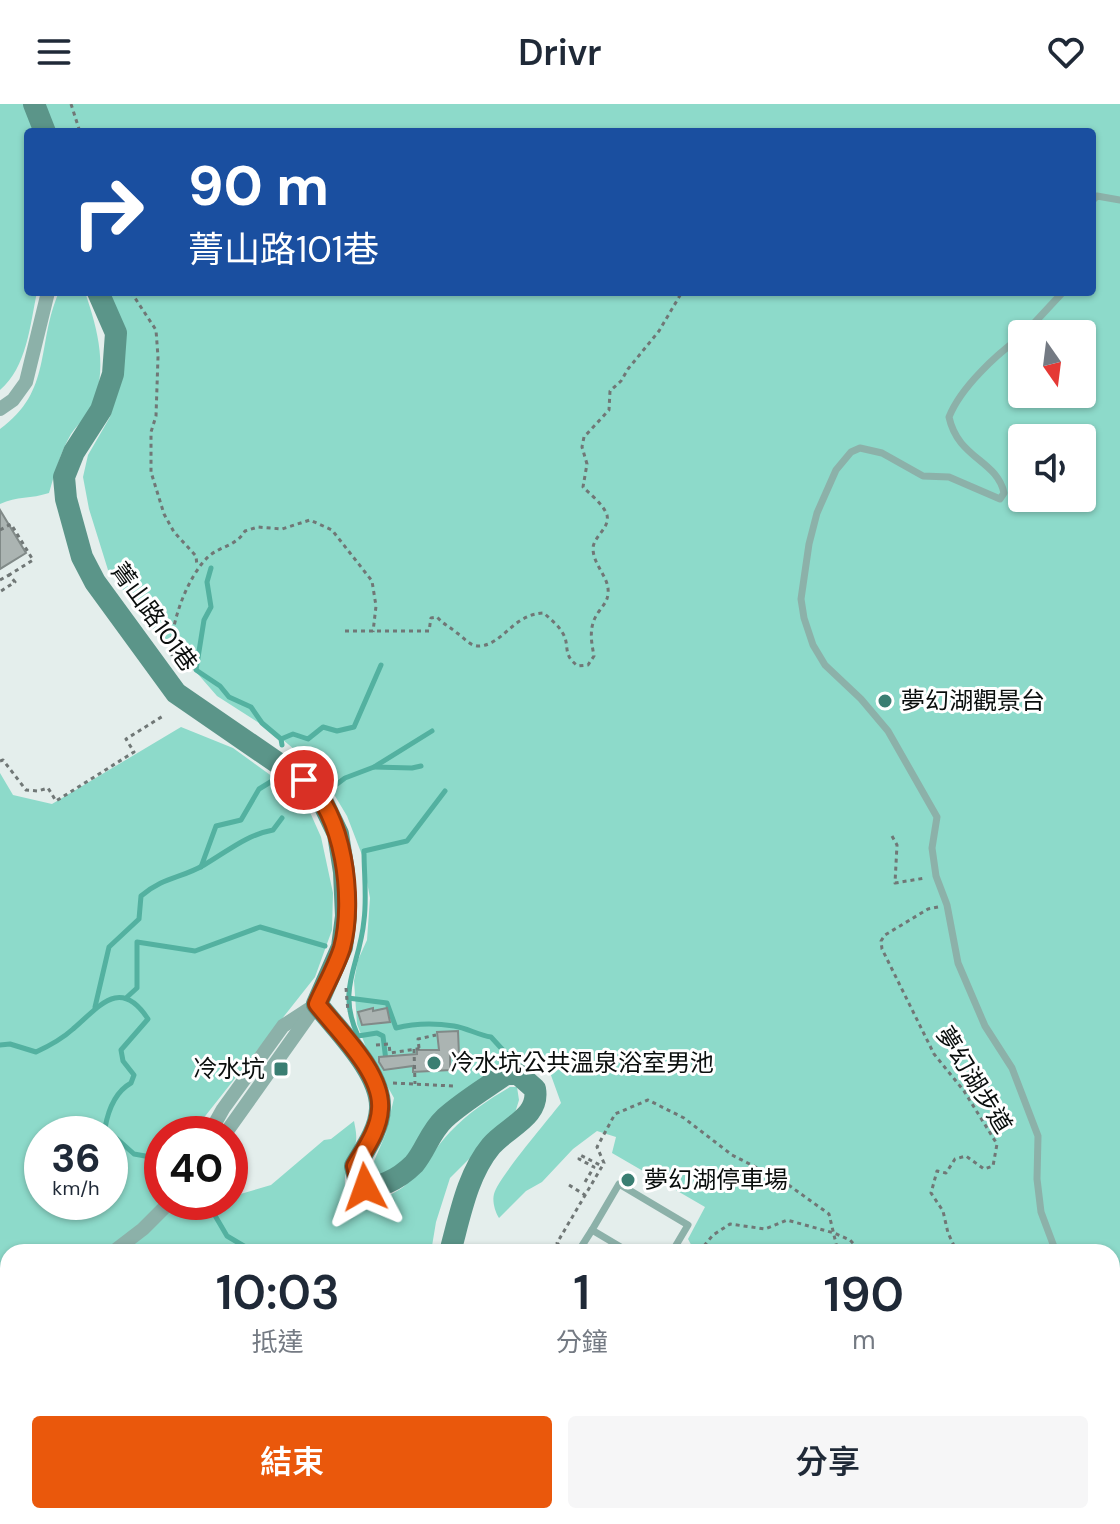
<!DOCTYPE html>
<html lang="zh-TW">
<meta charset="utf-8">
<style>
body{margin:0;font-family:"DM Sans","Noto Sans TC",sans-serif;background:#f6f6f7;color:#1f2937;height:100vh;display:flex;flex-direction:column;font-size:30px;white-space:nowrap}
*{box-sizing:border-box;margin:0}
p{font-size:26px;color:#747a83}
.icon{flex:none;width:44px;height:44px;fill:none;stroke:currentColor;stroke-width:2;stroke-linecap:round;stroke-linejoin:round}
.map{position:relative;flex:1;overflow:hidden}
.details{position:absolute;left:0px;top:1140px;width:1120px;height:280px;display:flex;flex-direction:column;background:#fff;border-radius:24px 24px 0 0;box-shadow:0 2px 6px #0004}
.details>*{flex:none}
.guide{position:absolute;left:24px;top:24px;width:1072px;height:168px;border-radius:8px;box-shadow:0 2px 6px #0004;background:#1a4fa0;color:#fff;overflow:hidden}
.needle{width:52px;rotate:166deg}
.controls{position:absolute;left:1008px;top:216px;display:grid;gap:16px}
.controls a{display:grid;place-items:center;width:88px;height:88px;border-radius:8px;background:#fff;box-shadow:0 2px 6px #0004;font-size:40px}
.speed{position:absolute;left:24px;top:1012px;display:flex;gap:16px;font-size:40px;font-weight:700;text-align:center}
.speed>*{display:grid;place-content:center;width:104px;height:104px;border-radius:50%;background:#fff;box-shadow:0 2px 6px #0004;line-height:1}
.speed small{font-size:20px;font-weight:400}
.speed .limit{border:12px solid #d22;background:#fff;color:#111}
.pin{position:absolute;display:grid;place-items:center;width:68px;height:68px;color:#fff;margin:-34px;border:4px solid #fff;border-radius:50%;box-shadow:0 2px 8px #0007}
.me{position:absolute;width:88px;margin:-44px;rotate:356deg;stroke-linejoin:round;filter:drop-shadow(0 0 6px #0008)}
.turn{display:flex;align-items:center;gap:28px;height:168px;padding:0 32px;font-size:36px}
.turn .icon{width:104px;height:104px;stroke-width:2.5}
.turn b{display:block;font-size:56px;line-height:68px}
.eta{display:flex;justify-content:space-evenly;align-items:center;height:136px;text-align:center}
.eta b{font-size:48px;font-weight:600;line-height:56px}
.primary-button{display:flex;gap:16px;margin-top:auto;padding:16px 32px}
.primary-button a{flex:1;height:92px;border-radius:8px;background:#ea580c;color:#fff;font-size:32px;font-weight:600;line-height:92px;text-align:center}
.primary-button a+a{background:#f6f6f7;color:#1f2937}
header{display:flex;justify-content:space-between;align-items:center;height:104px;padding:0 32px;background:#fff;font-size:36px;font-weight:600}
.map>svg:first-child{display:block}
.green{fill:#8ddaca;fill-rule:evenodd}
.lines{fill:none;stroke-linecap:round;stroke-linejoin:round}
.stream{stroke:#53b1a0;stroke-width:5}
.building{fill:#abb4b2;stroke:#818a88;stroke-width:2}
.path{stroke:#707776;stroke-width:3;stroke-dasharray:4 4;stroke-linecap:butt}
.lane{stroke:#8cb1a9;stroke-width:7}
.street{stroke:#8cb1a9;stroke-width:14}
.secondary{stroke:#5b9589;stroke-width:22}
.route-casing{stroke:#983908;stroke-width:20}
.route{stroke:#ea580c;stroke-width:14}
.poi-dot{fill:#3a7e72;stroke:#fff;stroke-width:3}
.labels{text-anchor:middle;stroke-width:6;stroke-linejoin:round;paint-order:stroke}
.street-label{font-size:24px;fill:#0a0e0d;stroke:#fff}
.poi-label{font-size:24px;fill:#0a0e0d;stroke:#fff;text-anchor:start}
</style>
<header><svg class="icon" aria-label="menu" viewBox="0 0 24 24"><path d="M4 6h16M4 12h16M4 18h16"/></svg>Drivr<svg class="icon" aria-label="heart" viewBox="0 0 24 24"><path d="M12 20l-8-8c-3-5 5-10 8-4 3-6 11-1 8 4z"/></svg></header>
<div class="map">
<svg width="1120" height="1420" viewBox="0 0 1120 1420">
<rect width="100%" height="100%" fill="#e4eeec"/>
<g class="green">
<path d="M0 0H1120V1420H0V669L13 691 52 700 181 623 233 644 280 678 309 706 321 733 333 789 332 826 315 873 191 1030H162V1098H230V1093L271 1081 324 1036 331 1035 354 1017C355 1023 357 1030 356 1037 353 1058 333 1078 355 1097 411 1097 418 1063 450 1028 468 1009 488 996 510 983H517L519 996 515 1009 450 1074 436 1118 431 1148H8V1412H1112V1148H695L688 1135 705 1103 612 1049 616 1033 597 1027 573 1045 542 1078 526 1087 499 1114C495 1108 492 1097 494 1090 498 1074 548 1016 561 999L548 963 540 958 518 964 397 1062 380 1071 374 1069 372 1062 386 1029 394 994 367 946 357 920 354 877 358 856 367 836 370 794 362 751 347 712 320 667 276 630 217 592 190 561 161 536 108 466 89 405 83 373 88 351 110 313 122 265 110 188H1092V28H28V188H37C30 221 27 263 0 286ZM1022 230H1082V290H1022ZM1022 334H1082V394H1022ZM42 1030H110V1098H42Z"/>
<path d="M59 188H85C98 226 109 267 91 305 86 314 77 321 71 330 60 349 55 369 49 389 31 395 17 392 0 400V325C53 287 36 240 59 188Z"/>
</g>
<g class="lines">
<g class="stream">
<path d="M211 464 207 478 211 503 204 516 196 566 220 582 229 593 251 603 262 619 281 635 282 641"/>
<path d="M281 635 293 630 308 635 323 623 337 627 354 623 381 561"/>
<path d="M374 663 412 664 421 662"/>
<path d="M333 683 345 674 374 663 432 627"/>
<path d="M201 763 216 722 241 716 259 685 277 674"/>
<path d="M126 894 137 884V838L195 847 260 823 325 842"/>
<path d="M348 894 387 899 396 924C416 919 434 919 454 922 467 924 478 931 491 933L512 956"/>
<path d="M95 903 109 843 139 815 141 792C165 772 180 775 204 761 228 747 246 731 273 726L282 714"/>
<path d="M0 941 10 940 36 948C49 942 62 935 73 925 99 903 120 872 148 915L121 946 123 957 134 971 131 979C115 988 108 1007 105 1024L134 1050 162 1055"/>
<path d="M386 957 383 932 377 929 358 932C336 884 360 862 364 816 367 794 364 770 364 747L407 737 445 687"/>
<path d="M192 1098 210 1103 227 1132 254 1148"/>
</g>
</g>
<g class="building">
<path d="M0 406 26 449 0 465Z"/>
<path d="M373 904V907L387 904 390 918 362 921 358 908Z"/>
<path d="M458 927 459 951H450V966L413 968V962L384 966 379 958V953L417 950V946H439L437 928Z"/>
</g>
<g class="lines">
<g class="path">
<path d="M71 0 80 28"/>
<path d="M131 188 156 226 158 253 156 312 151 328V368L164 410 174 428 196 452 197 462"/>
<path d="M0 426 11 420 33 456 9 471"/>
<path d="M0 476 9 471 15 478 1 487"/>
<path d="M345 527H429L431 514 437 513C443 520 450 523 457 529 463 533 470 542 478 542 503 542 512 510 544 509 550 515 558 521 562 528 571 541 561 550 578 562L588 561 594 552C591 536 588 521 600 506 604 500 607 498 608 490 610 473 593 462 593 444 594 432 610 424 607 411 603 400 591 391 583 383L587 360 582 343 584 333 609 306 610 287 621 277 628 265 659 227 682 188"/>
<path d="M172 552C168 523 188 471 209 452 221 442 236 442 245 427L258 423 282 425 310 416 332 426 372 477 376 502 373 528"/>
<path d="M0 657 3 656 26 686 38 687 48 684 56 697 134 648 126 635 163 612"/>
<path d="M892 732 897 741 895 779 925 774"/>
<path d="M938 803 928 805 885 831 881 837 882 845 934 950 964 987 997 1040 993 1062 984 1065 966 1052 955 1055 946 1069 937 1067 931 1089 943 1107 948 1129 957 1148"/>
<path d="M346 884 348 908"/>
<path d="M376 941 389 940 390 949 423 944"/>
<path d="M419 944 418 935 436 931"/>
<path d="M414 945 415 980"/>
<path d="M393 979 453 982"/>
<path d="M585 1078 594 1063 579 1055 580 1051 602 1062"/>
<path d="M569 1081 585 1091"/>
<path d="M556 1148 560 1142 557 1139 604 1059 597 1043 615 1010 648 996 684 1014 732 1051 783 1077 829 1110 838 1148"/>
<path d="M699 1148 713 1131 730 1120 765 1125 787 1116 834 1129 850 1136 861 1148"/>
<path d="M1027 1412 1031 1418 1039 1420"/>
<path d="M448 1420 450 1412"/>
</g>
<g class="lane">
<path d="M1092 97 1097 92 1120 96"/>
<path d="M1024 230 1063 188"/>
<path d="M1022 232C996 251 961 283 949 313 958 355 997 356 1004 389L1000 395 949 373 923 372 882 349 860 344 851 348 836 366 817 409 809 440 801 495 804 514 813 541 825 561 861 595 888 627 937 713 932 744 936 772 947 801 958 859 985 922 1012 964 1038 1032 1037 1075 1041 1108 1056 1148"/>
<path d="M578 1148 592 1126"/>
<path d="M629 1148 592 1126 619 1080 688 1121 672 1148"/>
<path d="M1112 1323 1120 1337"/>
</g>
<g class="street">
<path d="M0 305 13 296 26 278 48 188"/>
<path d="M209 1030 223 1005 283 922 317 900"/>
<path d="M225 1030 313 906"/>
<path d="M113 1148 143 1125 170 1098"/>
<path d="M0 1187 8 1186"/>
</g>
<g class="secondary">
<path d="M34 0 45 28"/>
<path d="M98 188 116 229 113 270 101 306 74 348 64 373 66 395 82 453 95 478 176 589 317 686 338 730 344 768 346 812 342 843 317 900C338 927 382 969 380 1005 379 1026 365 1045 355 1062L359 1078C375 1090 401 1073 414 1060 426 1046 429 1029 445 1014 464 997 486 984 506 970H518L535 985C540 1013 507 1023 491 1042 467 1071 460 1112 450 1148"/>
<path d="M929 1412 941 1420"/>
</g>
</g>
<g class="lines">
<g class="route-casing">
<path id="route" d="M304 676C344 707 355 797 342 844 336 863 325 882 317 900 338 927 383 969 380 1005 379 1026 365 1045 355 1062L359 1078 365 1083"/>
</g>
<use href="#route" class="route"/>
</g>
<g class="poi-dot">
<circle cx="885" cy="597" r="8"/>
<circle cx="434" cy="959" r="8"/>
<rect x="273" y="957" width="16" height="16" rx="4"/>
<circle cx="628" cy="1076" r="8"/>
</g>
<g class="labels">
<g class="street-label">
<text transform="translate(154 513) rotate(54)" y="8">菁山路101巷</text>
<text transform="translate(974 976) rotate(58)" y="8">夢幻湖步道</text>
</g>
<g class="poi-label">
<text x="901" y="605">夢幻湖觀景台</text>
<text x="450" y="967">冷水坑公共溫泉浴室男池</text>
<text x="265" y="973" text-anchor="end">冷水坑</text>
<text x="644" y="1084">夢幻湖停車場</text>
</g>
</g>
</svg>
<div class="controls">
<a><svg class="needle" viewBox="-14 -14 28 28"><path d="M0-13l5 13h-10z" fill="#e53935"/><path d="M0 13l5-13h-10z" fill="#747a83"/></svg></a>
<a><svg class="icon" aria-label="sound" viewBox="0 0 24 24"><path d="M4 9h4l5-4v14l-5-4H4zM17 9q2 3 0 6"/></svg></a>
</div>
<div class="speed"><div>36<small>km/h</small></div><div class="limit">40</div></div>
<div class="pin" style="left:304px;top:676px;background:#d93025"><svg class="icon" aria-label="arrive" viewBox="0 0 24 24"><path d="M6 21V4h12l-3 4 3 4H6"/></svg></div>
<svg class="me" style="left:365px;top:1083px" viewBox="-20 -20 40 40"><path d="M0-17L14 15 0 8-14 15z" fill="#ea580c" stroke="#fff" stroke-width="4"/></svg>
<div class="guide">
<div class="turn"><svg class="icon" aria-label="right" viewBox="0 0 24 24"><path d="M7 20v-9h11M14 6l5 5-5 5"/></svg><div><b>90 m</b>菁山路101巷</div></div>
</div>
<section class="details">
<div class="eta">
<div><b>10:03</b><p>抵達</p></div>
<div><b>1</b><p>分鐘</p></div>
<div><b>190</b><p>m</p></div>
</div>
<div class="primary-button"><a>結束</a><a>分享</a></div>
</section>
</div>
